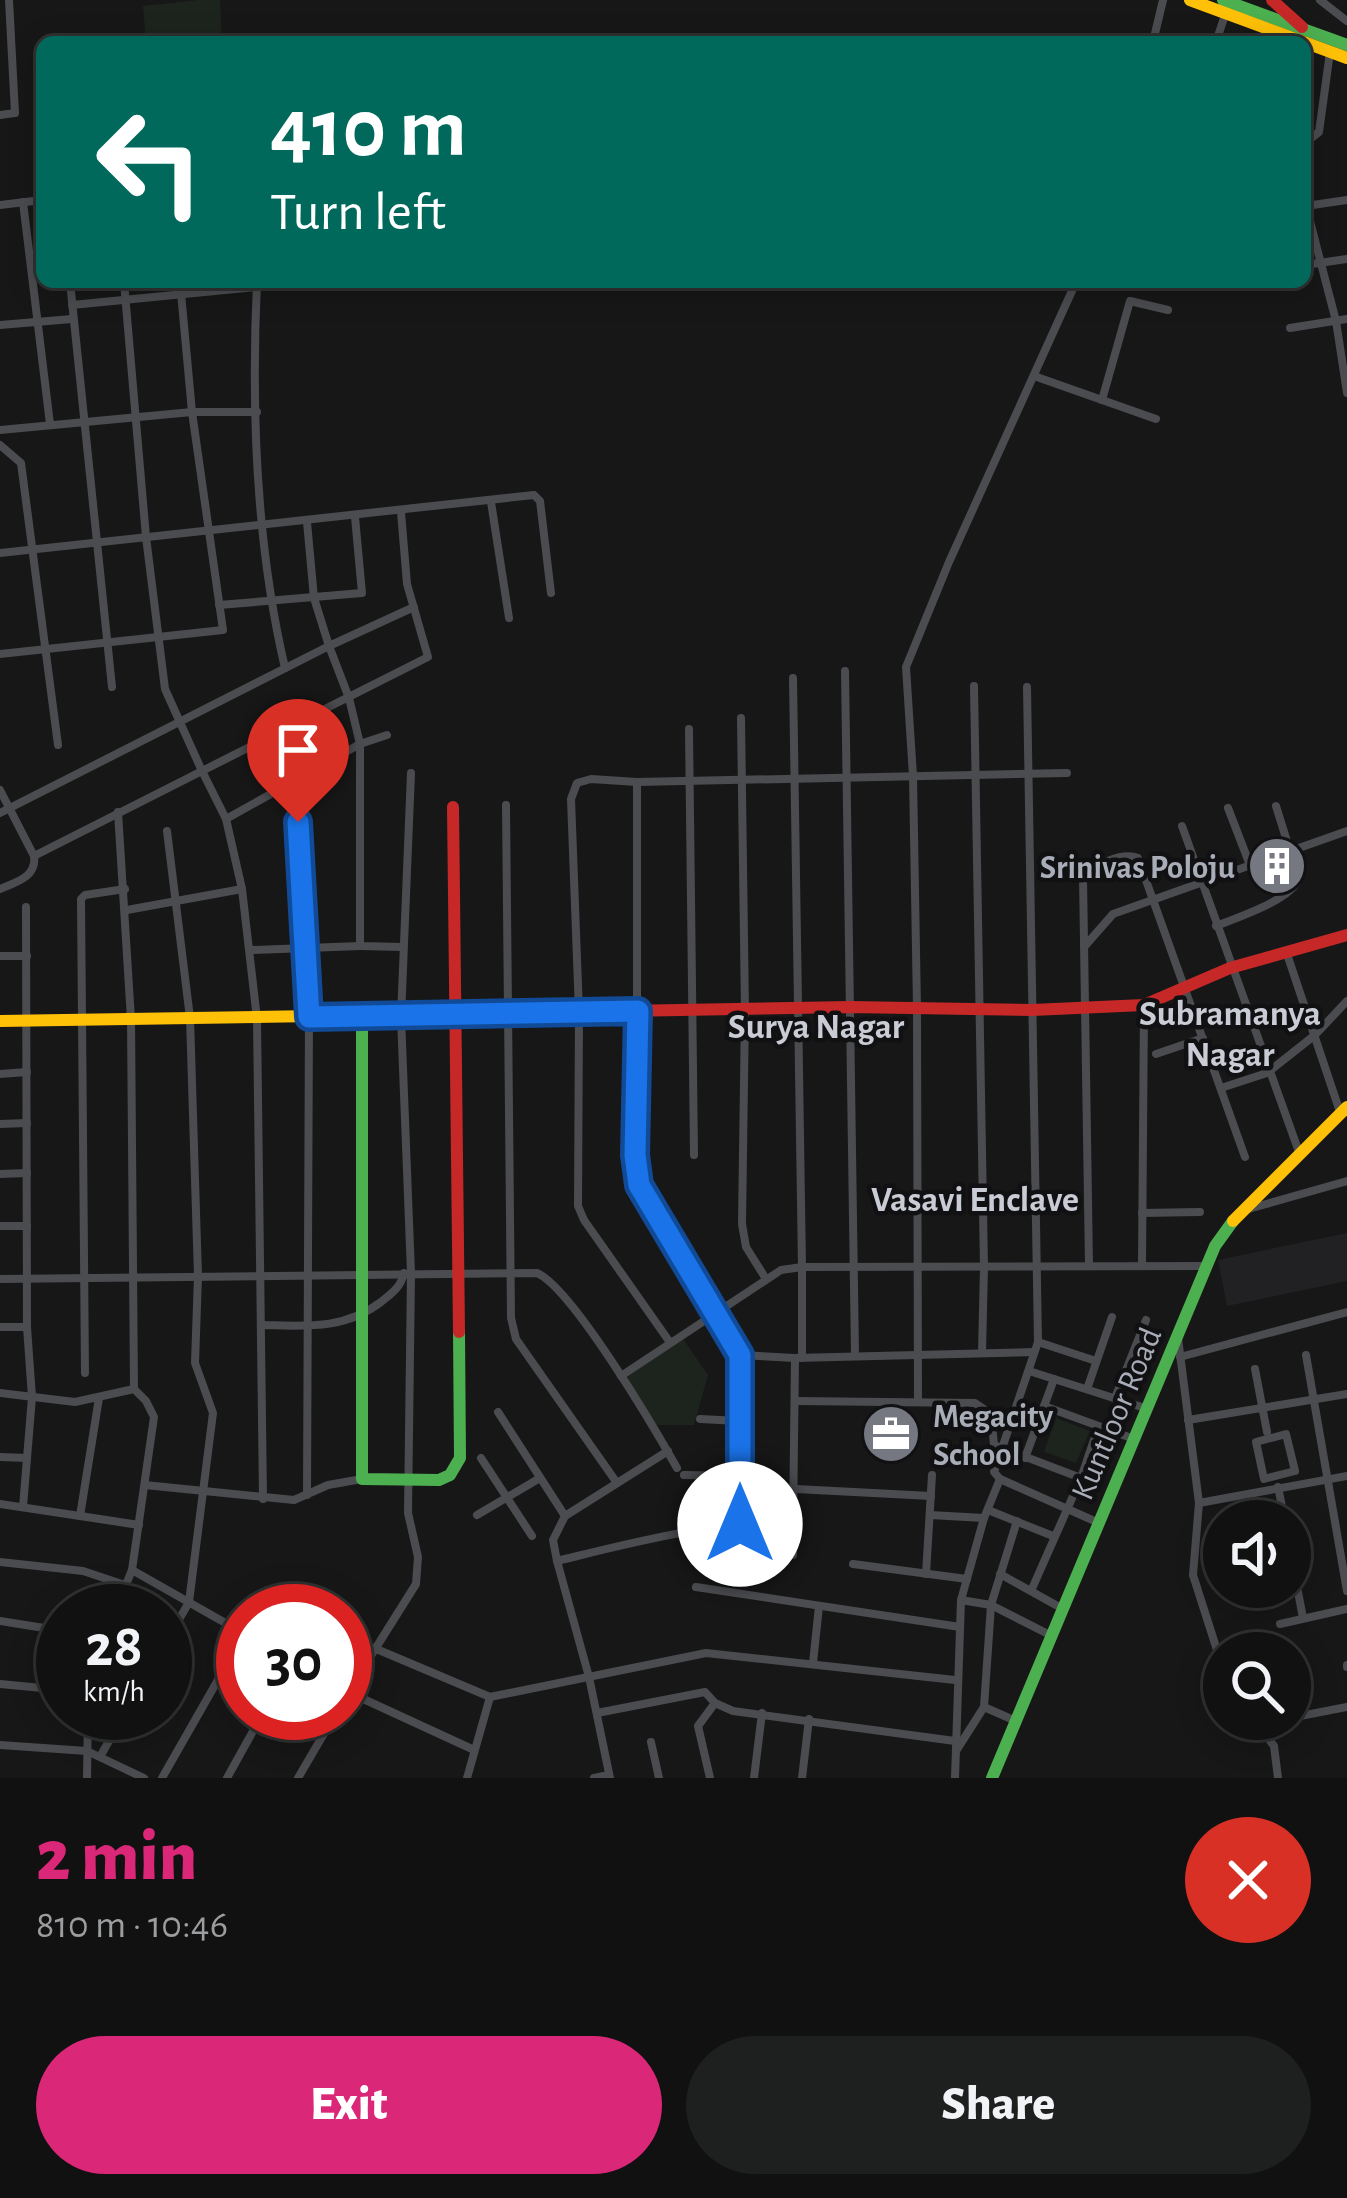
<!DOCTYPE html>
<meta charset="utf-8">
<style>
body{margin:0;font-family:"Alegreya Sans",sans-serif;background:#1e1f1f;color:#f1f3f6;height:100vh;display:flex;flex-direction:column;font-size:45px;white-space:nowrap}
*{box-sizing:border-box;margin:0}
p{font-size:39px;color:#9c9d9f}
.icon{flex:none;width:66px;height:66px;fill:none;stroke:currentColor;stroke-width:2;stroke-linecap:round;stroke-linejoin:round}
.map{position:relative;height:1778px;overflow:hidden}
.side{display:flex;flex-direction:column;background:#111;flex:1}
.side>*{flex:none}
.hud{position:absolute;left:36px;top:36px;width:1275px;height:252px;border-radius:18px;box-shadow:0 6px 30px #0003,0 0 0 3px #303131;background:#00695c;color:#fff;overflow:hidden}
.controls{position:absolute;left:1203px;top:1500px;display:grid;gap:24px}
.controls a{display:grid;place-items:center;width:108px;height:108px;border-radius:50%;background:#111;box-shadow:0 6px 30px #0003,0 0 0 3px #303131;font-size:60px}
.speed{position:absolute;left:36px;top:1584px;display:flex;gap:24px;font-size:60px;font-weight:700;text-align:center}
.speed>*{display:grid;place-content:center;width:156px;height:156px;border-radius:50%;background:#111;box-shadow:0 6px 30px #0003,0 0 0 3px #303131;line-height:1}
.speed small{font-size:30px;font-weight:400}
.speed .limit{border:18px solid #d22;background:#fff;color:#111}
.pin{position:absolute;display:grid;place-items:center;width:102px;height:102px;color:#fff;margin:-123px -51px;border-radius:50% 50% 50% 0;rotate:-45deg;box-shadow:0 0 12px #0007}
.pin .icon{rotate:45deg}
.me{position:absolute;width:132px;margin:-66px;rotate:0deg;stroke-linejoin:round;filter:drop-shadow(0 0 9px #0008)}
.turn{display:flex;align-items:center;gap:42px;height:252px;padding:0 36px;font-size:54px}
.turn .icon{width:156px;height:156px;stroke-width:2.5}
.turn b{display:block;font-size:84px;line-height:102px}
.round{display:grid;place-items:center;flex:none;width:126px;height:126px;border-radius:63px;background:#1e1f1f}
.summary{display:flex;align-items:center;justify-content:space-between;height:204px;padding:0 36px}
h1{font-size:72px;font-weight:800;line-height:90px;color:#db2777}
.action{display:flex;gap:24px;margin-top:auto;padding:24px 36px}
.action a{flex:1;height:138px;border-radius:72px;background:#db2777;color:#fff;font-size:48px;font-weight:800;line-height:138px;text-align:center}
.action a+a{background:#1e1f1f;color:#f1f3f6}
.map>svg:first-child{display:block}
.built{fill:#212123}
.green{fill:#1d241e}
.lines{fill:none;stroke-linecap:round;stroke-linejoin:round}
.street{stroke:#4b4c50;stroke-width:8}
.fast{stroke:#4caf50;stroke-width:12}
.slow{stroke:#ffc107;stroke-width:12}
.jam{stroke:#c62828;stroke-width:12}
.route-casing{stroke:#114b97;stroke-width:30}
.route{stroke:#1a73e8;stroke-width:21}
.labels{text-anchor:middle;stroke-width:9;stroke-linejoin:round;paint-order:stroke}
.poi-label{font-size:33px;font-weight:bold;fill:#a8adb8;stroke:#111113;text-anchor:end}
.street-label{font-size:33px;fill:#a8adb8;stroke:#111113}
.neighbourhood-label{font-size:36px;font-weight:bold;fill:#c9ccd4;stroke:#111113}
</style>
<div class="map">
<svg width="1347" height="1778" viewBox="0 0 1347 1778">
<rect width="100%" height="100%" fill="#171717"/>
<path class="built" d="M1347 1233V1281L1227 1306 1218 1260Z"/>
<g class="green">
<path d="M198 0H220L222 42H146L143 6Z"/>
<path d="M683 1339 708 1375 694 1425H651L627 1377Z"/>
<path d="M1056 1418 1090 1431 1076 1463 1044 1452Z"/>
</g>
<g class="lines">
<g class="street">
<path d="M1320 0 1347 21"/>
<path d="M1153 42 1163 0"/>
<path d="M1216 42 1225 15"/>
<path d="M0 115 15 113 9 0"/>
<path d="M1305 143 1319 132 1330 52"/>
<path d="M1347 200 1306 206 1336 321 1347 393"/>
<path d="M23 202 50 424"/>
<path d="M0 205 42 200"/>
<path d="M1305 265 1347 259"/>
<path d="M70 282 112 687"/>
<path d="M257 282C251 410 256 544 285 668"/>
<path d="M72 305 256 287"/>
<path d="M0 325 72 319"/>
<path d="M1290 328 1347 319"/>
<path d="M1034 376 1156 419"/>
<path d="M1102 400 1130 301 1168 310"/>
<path d="M0 430 192 412H257"/>
<path d="M0 445 21 463 58 745"/>
<path d="M491 502 509 618"/>
<path d="M307 522 314 598 329 646 414 607"/>
<path d="M0 553 534 495 540 501 551 593"/>
<path d="M219 605 362 593 355 517"/>
<path d="M0 654 223 630 192 412 180 282"/>
<path d="M845 671 855 1355"/>
<path d="M793 678 802 1267 1205 1266"/>
<path d="M974 686 984 1267 982 1353"/>
<path d="M741 718 745 1011 742 1224 746 1247 766 1279"/>
<path d="M689 729 694 1155"/>
<path d="M297 780 309 1017 307 1495"/>
<path d="M637 782V1175L646 1202 740 1355"/>
<path d="M0 790 34 856 202 771 165 689 146 537 124 282"/>
<path d="M506 805 511 1318 516 1339 617 1483"/>
<path d="M1276 806 1290 851"/>
<path d="M1228 808 1250 865"/>
<path d="M0 813 329 646 349 698 360 744V946L403 947"/>
<path d="M226 819 360 744 387 735"/>
<path d="M1182 826 1299 1152"/>
<path d="M0 889C16 882 37 877 34 856"/>
<path d="M127 910 242 889"/>
<path d="M1216 926C1236 918 1292 900 1299 878 1301 870 1296 858 1294 850"/>
<path d="M1084 947 1113 914 1347 831"/>
<path d="M251 950 360 946"/>
<path d="M1286 951 1340 1112"/>
<path d="M0 956H27"/>
<path d="M1156 1054 1203 1038"/>
<path d="M0 1074 27 1072"/>
<path d="M1221 1088 1267 1073 1315 1035 1347 1001"/>
<path d="M0 1124 27 1123"/>
<path d="M0 1174 27 1173"/>
<path d="M1245 1210 1347 1181"/>
<path d="M1142 1213 1200 1212"/>
<path d="M0 1226H27"/>
<path d="M1089 1265 1083 877C1095 864 1122 852 1138 858L1245 1157"/>
<path d="M1142 1265 1144 1005"/>
<path d="M0 1279 537 1273C572 1288 655 1429 677 1468"/>
<path d="M262 1325C306 1326 344 1330 381 1302 392 1293 401 1287 404 1273"/>
<path d="M0 1327H27"/>
<path d="M1178 1338 1199 1503 1193 1575 1224 1672"/>
<path d="M669 1341 584 1220 578 1206 579 1012 571 799 577 783 591 779 637 782 1067 773"/>
<path d="M1038 1342 1096 1361"/>
<path d="M1306 1355 1347 1591"/>
<path d="M1180 1357 1347 1312"/>
<path d="M1255 1369 1267 1432"/>
<path d="M1029 1371 1145 1408"/>
<path d="M85 1373 81 899 85 895 125 889"/>
<path d="M621 1376 781 1270 802 1267V1358"/>
<path d="M1087 1389 1112 1317"/>
<path d="M0 1393 75 1402 134 1389"/>
<path d="M99 1398 80 1516 139 1525"/>
<path d="M1115 1398 1146 1320"/>
<path d="M796 1401 975 1403 991 1414 994 1445 1081 1478"/>
<path d="M918 1402 917 1008 913 776 906 667 949 562 1076 282"/>
<path d="M1044 1406 1134 1439"/>
<path d="M498 1412 565 1516"/>
<path d="M700 1419 739 1421"/>
<path d="M1188 1420 1347 1394"/>
<path d="M1286 1434 1295 1471 1264 1479 1256 1442Z"/>
<path d="M0 1457 27 1458"/>
<path d="M481 1458 532 1536"/>
<path d="M1025 1458 1054 1379"/>
<path d="M684 1475 739 1476"/>
<path d="M1000 1479 1099 1523"/>
<path d="M145 1485 294 1500 328 1485 362 1479"/>
<path d="M1278 1487 1285 1521"/>
<path d="M796 1489 931 1496"/>
<path d="M263 1499 257 1019 242 889 226 819 202 771 428 657 407 584 401 512"/>
<path d="M1199 1503 1347 1476"/>
<path d="M0 1504 80 1516"/>
<path d="M23 1507 32 1397 27 1327 26 907"/>
<path d="M988 1510 1053 1536"/>
<path d="M477 1515 540 1478"/>
<path d="M930 1515 984 1518"/>
<path d="M740 1524V1355L795 1358"/>
<path d="M1290 1550 1303 1618"/>
<path d="M793 1555V1525"/>
<path d="M557 1561 553 1540 565 1516 668 1451"/>
<path d="M0 1562 83 1571 125 1585"/>
<path d="M853 1564 967 1579"/>
<path d="M132 1570 243 1633"/>
<path d="M926 1574 932 1475"/>
<path d="M1000 1574 1063 1609"/>
<path d="M696 1587 960 1627"/>
<path d="M1031 1591 1081 1478 1098 1428"/>
<path d="M961 1600 991 1605 1050 1635"/>
<path d="M115 1611 132 1570 154 1417 146 1401 134 1389 131 1019 118 812"/>
<path d="M0 1621 63 1631"/>
<path d="M1280 1624 1347 1609"/>
<path d="M165 1644 189 1602 213 1413 195 1363 198 1276 190 1018 167 831"/>
<path d="M374 1648 490 1697 706 1653 955 1680"/>
<path d="M813 1663 819 1606"/>
<path d="M1347 1665V1667"/>
<path d="M0 1684 63 1690"/>
<path d="M346 1691 472 1749"/>
<path d="M345 1697 416 1584 418 1557 408 1513 411 1273 401 1017 411 773"/>
<path d="M597 1713 705 1692 715 1703 733 1711 955 1741"/>
<path d="M1290 1718 1347 1707"/>
<path d="M1254 1719 1274 1746 1278 1778"/>
<path d="M1016 1721 984 1707 991 1605 1017 1521"/>
<path d="M1260 1724 1286 1719"/>
<path d="M651 1742 659 1778"/>
<path d="M0 1745 87 1751 144 1778"/>
<path d="M956 1751 984 1707"/>
<path d="M101 1755 125 1713"/>
<path d="M87 1778 88 1713"/>
<path d="M162 1778 243 1636"/>
<path d="M227 1778 263 1713"/>
<path d="M298 1778 336 1713"/>
<path d="M467 1778 490 1697"/>
<path d="M594 1778 609 1775"/>
<path d="M610 1778 589 1677 557 1561C643 1540 704 1523 793 1525L795 1358 1034 1352"/>
<path d="M710 1778 698 1726 715 1703"/>
<path d="M754 1778 762 1713"/>
<path d="M802 1778 809 1719"/>
<path d="M955 1778 961 1600 984 1518 1000 1479 994 1472 1038 1342 1027 687"/>
</g>
<g class="fast">
<path d="M1223 0 1347 45"/>
<path d="M362 1016V1479L439 1480 450 1475 460 1458 459 1332"/>
<path d="M992 1778 1215 1246 1233 1221"/>
</g>
<g class="slow">
<path d="M1190 0 1347 58"/>
<path d="M0 1021 624 1011"/>
<path d="M1233 1221 1347 1107"/>
</g>
<g class="jam">
<path d="M1272 0 1302 27"/>
<path d="M453 807 459 1332"/>
<path d="M624 1011 850 1007 1032 1010 1144 1005 1230 968 1347 935"/>
</g>
</g>
<g class="lines">
<g class="route-casing">
<path id="route" d="M298 822 309 1017 638 1011 635 1155 639 1185 740 1355V1524"/>
</g>
<use href="#route" class="route"/>
</g>
<defs>
<g id="building-disc" transform="scale(3)"><circle r="9.5" fill="#757880" stroke="#111113"/><path d="M-4-6H4V6H1V3H-1V6H-4ZM-2.5-4.3h1.7v1.8h-1.7ZM.8-4.3h1.7v1.8H.8ZM-2.5-1h1.7V.8h-1.7ZM.8-1h1.7V.8H.8Z" fill="#fff"/></g>
<g id="office-disc" transform="scale(3)"><circle r="9.5" fill="#757880" stroke="#111113"/><path d="M-6-3h4V-5.5h4V-3h4V5H-6ZM-1-4.5V-3h2v-1.5ZM-6 0V1H6V0Z" fill="#fff"/></g>
</defs>
<g fill-rule="evenodd">
<use href="#building-disc" x="1277" y="866"/>
<use href="#office-disc" x="891" y="1434"/>
</g>
<g class="labels">
<g class="poi-label">
<text x="1235" y="878">Srinivas Poloju</text>
<text x="933" y="1427" text-anchor="start">Megacity<tspan x="933" dy="38">School</tspan></text>
</g>
<g class="street-label">
<text transform="translate(1115 1413) rotate(-67)" y="12">Kuntloor Road</text>
</g>
<g class="neighbourhood-label">
<text x="1230" y="1025">Subramanya<tspan x="1230" dy="41">Nagar</tspan></text>
<text x="816" y="1038">Surya Nagar</text>
<text x="975" y="1211">Vasavi Enclave</text>
</g>
</g>
</svg>
<div class="controls">
<a><svg class="icon" aria-label="sound" viewBox="0 0 24 24"><path d="M4 9h4l5-4v14l-5-4H4zM17 9q2 3 0 6"/></svg></a>
<a><svg class="icon" aria-label="search" viewBox="0 0 24 24"><circle cx="10" cy="10" r="6"/><path d="M15 15l6 6"/></svg></a>
</div>
<div class="speed"><div>28<small>km/h</small></div><div class="limit">30</div></div>
<div class="pin" style="left:298px;top:822px;background:#d93025"><svg class="icon" aria-label="arrive" viewBox="0 0 24 24"><path d="M6 21V4h12l-3 4 3 4H6"/></svg></div>
<svg class="me" style="left:740px;top:1524px" viewBox="-20 -20 40 40"><circle r="19" fill="#fff"/><path d="M0-13L10 11 0 6-10 11z" fill="#1a73e8"/></svg>
<div class="hud">
<div class="turn"><svg class="icon" aria-label="left" viewBox="0 0 24 24"><path d="M17 20v-9H6M10 6l-5 5 5 5"/></svg><div><b>410 m</b>Turn left</div></div>
</div>
</div>
<section class="side">
<div class="summary"><div><h1>2 min</h1><p>810 m · 10:46</p></div><a class="round" style="background:#d93025;color:#fff"><svg class="icon" aria-label="close" viewBox="0 0 24 24"><path d="M6 6l12 12M18 6L6 18"/></svg></a></div>
<div class="action"><a>Exit</a><a>Share</a></div>
</section>
